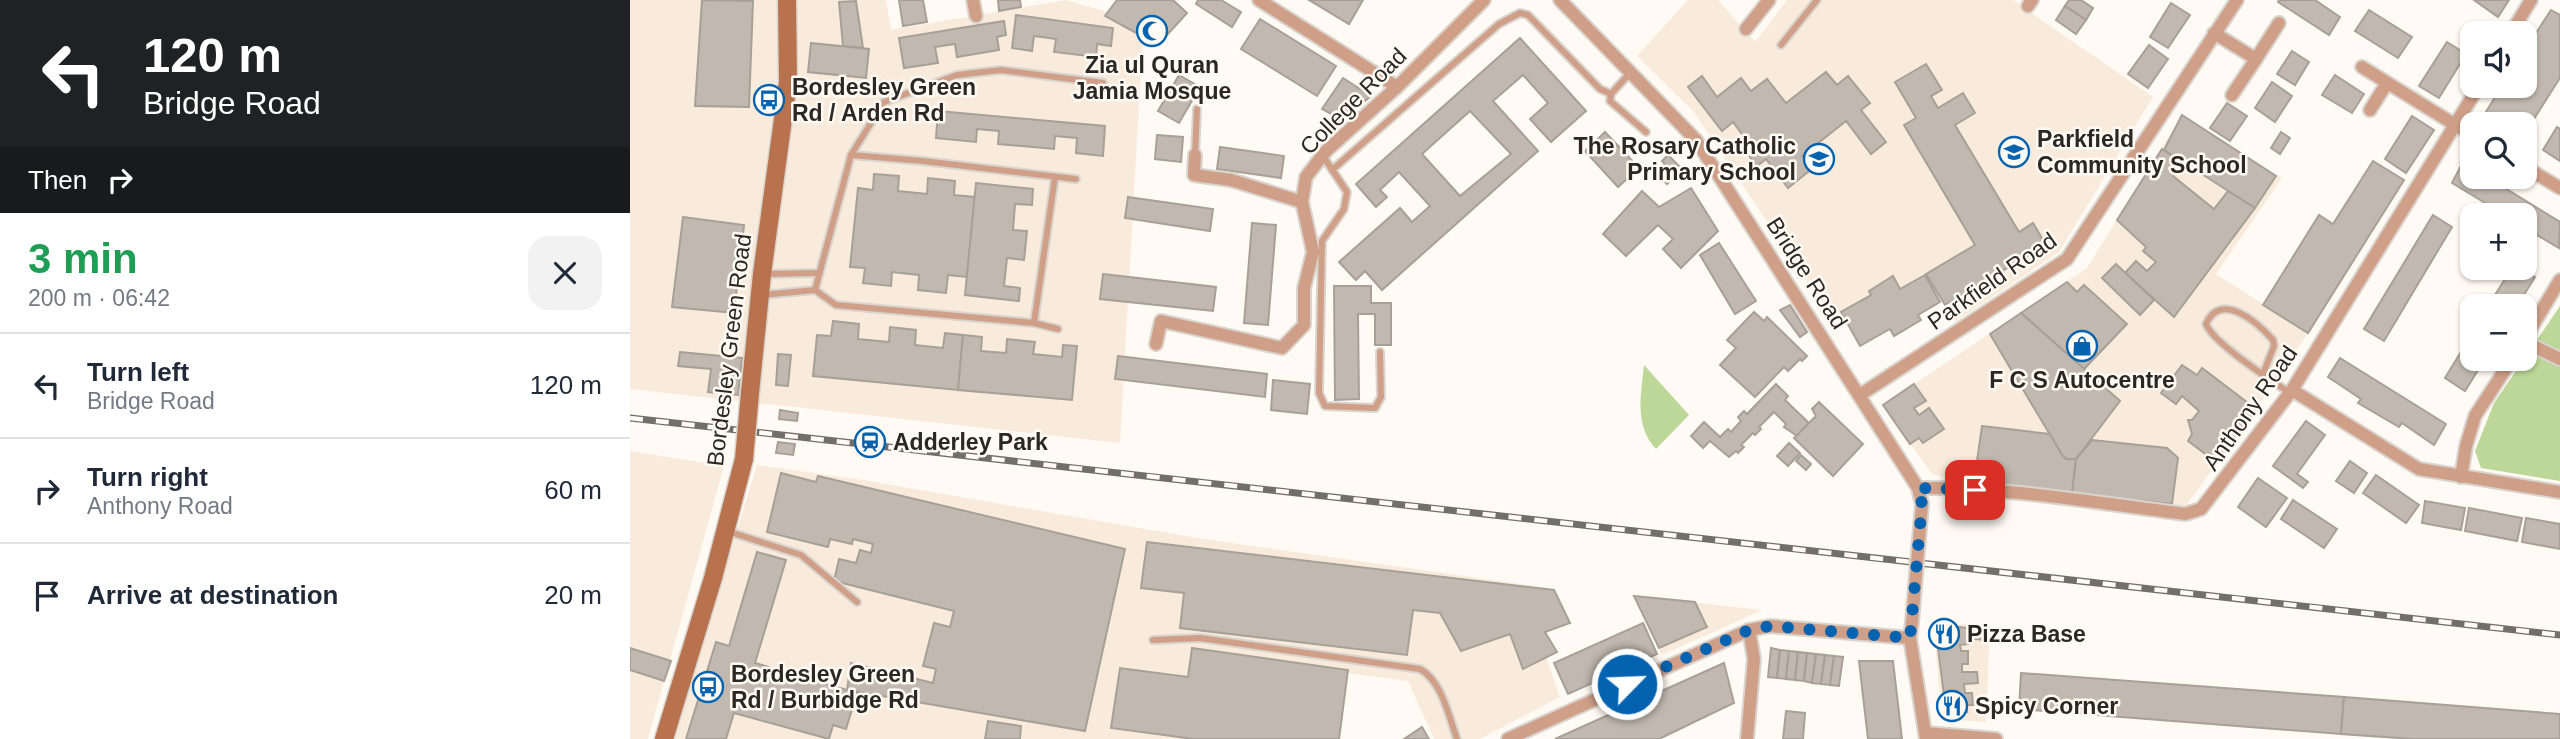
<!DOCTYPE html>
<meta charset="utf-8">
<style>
body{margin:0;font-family:Arial,sans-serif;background:#f2f2f3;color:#1f2937;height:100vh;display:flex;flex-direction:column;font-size:26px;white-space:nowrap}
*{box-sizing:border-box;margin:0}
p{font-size:23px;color:#747a83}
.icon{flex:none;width:38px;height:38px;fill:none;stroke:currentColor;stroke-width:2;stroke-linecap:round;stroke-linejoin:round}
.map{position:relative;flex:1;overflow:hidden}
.panel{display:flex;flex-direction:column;background:#fff;width:630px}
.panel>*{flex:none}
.top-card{background:#202124;color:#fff;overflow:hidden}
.controls{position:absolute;left:1830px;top:21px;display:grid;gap:14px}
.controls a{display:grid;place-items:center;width:77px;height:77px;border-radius:14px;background:#fff;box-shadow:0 2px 5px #0004;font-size:35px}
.pin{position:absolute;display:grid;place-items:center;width:60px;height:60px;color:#fff;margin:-30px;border-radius:14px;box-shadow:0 4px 10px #0006}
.me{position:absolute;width:77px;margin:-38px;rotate:66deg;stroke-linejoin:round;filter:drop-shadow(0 0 5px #0008)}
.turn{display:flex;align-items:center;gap:24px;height:147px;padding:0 28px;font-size:32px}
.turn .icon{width:91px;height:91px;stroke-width:2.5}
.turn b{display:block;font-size:49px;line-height:60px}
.then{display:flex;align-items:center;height:66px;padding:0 28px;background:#0003;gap:14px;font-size:26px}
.round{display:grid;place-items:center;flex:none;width:74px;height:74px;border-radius:21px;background:#f2f2f3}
.overview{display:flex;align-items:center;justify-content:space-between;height:119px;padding:0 28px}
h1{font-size:42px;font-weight:700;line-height:52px;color:#1e9e55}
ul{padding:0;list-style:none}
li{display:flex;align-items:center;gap:21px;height:105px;padding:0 28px;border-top:2px solid #e0e1e3}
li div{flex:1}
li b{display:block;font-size:26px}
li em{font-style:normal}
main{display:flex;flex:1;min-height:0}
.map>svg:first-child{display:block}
.built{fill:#f9ebdb}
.green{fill:#bcd797}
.building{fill:#c1b9af;stroke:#a7a096;stroke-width:2;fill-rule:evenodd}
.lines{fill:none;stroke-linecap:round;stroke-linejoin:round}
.lane-casing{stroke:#d9d4ce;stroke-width:10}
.street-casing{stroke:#d9d4ce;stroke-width:16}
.secondary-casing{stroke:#d9d4ce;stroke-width:21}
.lane{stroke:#d09f87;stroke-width:6}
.street{stroke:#d09f87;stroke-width:12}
.secondary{stroke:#b8724e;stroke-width:18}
.rail-casing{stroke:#726e69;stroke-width:7}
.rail{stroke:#fffaf3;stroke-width:4.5;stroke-dasharray:13;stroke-linecap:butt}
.street-bridge-casing{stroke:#d9d4ce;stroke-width:16;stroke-linecap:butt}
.secondary-bridge-casing{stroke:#d9d4ce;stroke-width:21;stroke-linecap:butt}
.street-bridge{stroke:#d09f87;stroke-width:12}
.secondary-bridge{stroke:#b8724e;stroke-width:18}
.route{stroke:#0463b0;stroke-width:12;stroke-dasharray:0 21.6}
.labels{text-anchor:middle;stroke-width:5;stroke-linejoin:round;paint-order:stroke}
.poi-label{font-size:23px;font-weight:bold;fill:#2b2824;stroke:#fffaf3;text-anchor:start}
.street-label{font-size:23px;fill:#2b2824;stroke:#fffaf3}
</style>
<main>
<section class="panel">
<div class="top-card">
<div class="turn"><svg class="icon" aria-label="left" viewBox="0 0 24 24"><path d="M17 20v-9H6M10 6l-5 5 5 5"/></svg><div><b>120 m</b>Bridge Road</div></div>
<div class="then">Then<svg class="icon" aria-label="right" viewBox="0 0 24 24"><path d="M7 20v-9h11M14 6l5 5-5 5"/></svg></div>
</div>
<div class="overview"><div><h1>3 min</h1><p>200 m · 06:42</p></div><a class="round"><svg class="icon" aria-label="close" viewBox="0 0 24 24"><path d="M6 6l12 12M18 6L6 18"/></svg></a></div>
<ul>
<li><svg class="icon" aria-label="left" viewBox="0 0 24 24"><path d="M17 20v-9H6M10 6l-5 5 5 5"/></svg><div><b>Turn left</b><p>Bridge Road</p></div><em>120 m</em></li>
<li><svg class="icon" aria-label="right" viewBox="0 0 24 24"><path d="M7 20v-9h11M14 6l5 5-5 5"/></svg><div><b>Turn right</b><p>Anthony Road</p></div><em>60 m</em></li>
<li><svg class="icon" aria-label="arrive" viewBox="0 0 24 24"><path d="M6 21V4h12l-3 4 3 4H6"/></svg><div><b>Arrive at destination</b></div><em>20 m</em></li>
</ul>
</section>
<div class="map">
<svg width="1930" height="739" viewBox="0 0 1930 739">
<rect width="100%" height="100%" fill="#fffaf3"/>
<g class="built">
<path d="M0 0H256L261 30 436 0 484 14 513 33 490 443 0 389Z"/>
<path d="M1058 0H1088L1125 42 1157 0H1383L1523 97 1429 252 1325 322 1296 274 1270 289 1263 277 1239 291 1241 295 1201 318 1064 112 1007 56Z"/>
<path d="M1552 115 1652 178 1586 274 1678 333 1626 409 1555 507 1344 482 1302 474 1253 405 1457 268Z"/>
<path d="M0 451 94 466 18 739H0Z"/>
<path d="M127 465 233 480 567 538 925 589 940 623 915 632 927 652 916 657 930 697 850 739H804L778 681 718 673 710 739H43Z"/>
<path d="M1004 596 1132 610 1032 655Z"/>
<path d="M1303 621 1360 627 1356 722 1312 719Z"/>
</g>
<g class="green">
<path d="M1930 306V481L1851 468 1845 451 1864 403Z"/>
<path d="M1014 365 1059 415 1026 449C1004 425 1011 395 1014 365Z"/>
</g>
<g class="building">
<path d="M72 0 123 1 119 107 65 106Z"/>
<path d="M269 0H293L297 22 273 26Z"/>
<path d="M368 0H390L391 7 369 11Z"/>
<path d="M487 0H543L557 13 528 45 475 16Z"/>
<path d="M568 0H591L611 12 602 27 566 4Z"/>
<path d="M679 0H733L719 24Z"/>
<path d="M1439 0H1451L1463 8 1456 20 1435 6Z"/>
<path d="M1649 0H1685L1710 17 1699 35 1648 2Z"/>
<path d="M1844 0H1879L1868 17Z"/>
<path d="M226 1 233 48 213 46 209 2Z"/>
<path d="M1541 3 1560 15 1538 48 1520 37Z"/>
<path d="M1435 6 1456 20 1446 34 1426 20Z"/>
<path d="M1739 10 1782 37 1768 58 1725 31Z"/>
<path d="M1921 10 1930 15V78L1895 133V124H1851L1849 123 1872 86H1895V50Z"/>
<path d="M386 15 483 28 481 46 467 44 466 57 424 52 426 39 404 36 402 51 382 48Z"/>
<path d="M630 19 706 66 687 96 611 49Z"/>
<path d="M374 21 376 35 367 37 369 50 327 57 325 44 305 47 308 63 274 68 269 38Z"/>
<path d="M890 38 956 111 921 142 900 119 918 103 893 75 863 101 908 151 752 290 735 271 726 280 709 262 770 208 782 222 800 206 769 172 750 190 757 197 746 207 726 184ZM840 111 881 154 830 196 792 154Z"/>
<path d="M1817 42 1836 54 1809 98 1789 86Z"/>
<path d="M181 43 239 49 236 78 178 72Z"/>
<path d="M1519 45 1538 59 1518 88 1498 74Z"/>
<path d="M1662 51 1679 62 1665 85 1647 74Z"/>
<path d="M1296 64 1312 90 1301 96 1308 108 1333 93 1345 113 1325 125 1389 232 1403 223 1416 245 1315 305 1296 274 1345 245 1274 125 1286 118 1265 82Z"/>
<path d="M1196 72 1207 85 1218 76 1240 103 1231 110 1256 142 1241 154 1216 121 1172 156 1183 168 1158 188 1136 159 1127 166 1108 142 1114 137 1103 122 1092 131 1058 87 1072 76 1087 97 1111 78 1121 91 1137 79 1156 103Z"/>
<path d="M549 75 570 87 549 123 528 111Z"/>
<path d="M1705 75 1734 94 1722 113 1692 95Z"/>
<path d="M713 78 741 96 712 120 692 109Z"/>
<path d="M1642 82 1662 96 1645 122 1625 108Z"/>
<path d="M1597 103 1617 116 1600 141 1580 128Z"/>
<path d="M308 111 475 126 473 156 446 153 447 138 425 136 424 149 368 144 369 131 347 129 346 142 306 138Z"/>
<path d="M1552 115 1646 176 1625 208 1534 150Z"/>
<path d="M1782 116 1804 130 1776 173 1755 159Z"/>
<path d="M1927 127 1930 129V161L1913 150Z"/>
<path d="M975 132 1009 168 988 187 955 151Z"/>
<path d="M1651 132 1660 138 1650 154 1641 148Z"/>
<path d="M527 135 553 137 551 162 525 159Z"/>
<path d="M590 147 654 156 651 178 587 169Z"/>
<path d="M1532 149 1553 163 1543 176 1584 209 1598 191 1625 208 1544 317 1495 273 1506 261 1517 271 1526 262 1513 251 1516 247 1487 220Z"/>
<path d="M1038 155 1052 169 1037 184 1026 173 1035 164 1032 161Z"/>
<path d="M1743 161 1774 180 1678 333 1633 305 1689 215 1703 224Z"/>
<path d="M1833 162 1843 168V177H1857L1930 222 1929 248 1895 228V215H1875L1822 183Z"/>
<path d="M244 174 269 176 268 191 297 194 298 178 325 181 324 195 345 197 337 277 318 275 316 293 288 290 289 275 262 272 261 286 233 283 235 268 220 267 228 188 243 190Z"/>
<path d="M346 183 403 189 402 205 385 204 383 230 397 231 394 260 377 258 374 286 390 288 389 301 335 295Z"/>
<path d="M1061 188 1088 231 1051 268 1033 249 1043 239 1028 225 996 256 973 234 1012 191 1029 207Z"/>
<path d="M498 197 583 209 580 231 495 218Z"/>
<path d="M1803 215 1822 227 1754 341 1734 329Z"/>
<path d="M53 217 114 225 104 313 42 307Z"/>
<path d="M622 223 646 225 638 325 614 323Z"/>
<path d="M1089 243 1126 301 1105 314 1070 255Z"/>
<path d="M1486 264 1524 300 1510 315 1472 278Z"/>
<path d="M1882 268H1889L1905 277 1887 306H1858Z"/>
<path d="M473 274 586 287 583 311 470 299Z"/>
<path d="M1295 275 1310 302 1288 315 1291 320 1264 336 1260 329 1230 346 1211 312 1241 295 1239 291 1263 276 1270 289Z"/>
<path d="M1437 282 1447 292 1454 285 1497 324 1454 369 1391 313Z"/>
<path d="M704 286H741V303H761V345H745V314H728L729 399 705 400Z"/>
<path d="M1160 305 1177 332 1170 337 1150 310Z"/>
<path d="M1124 312 1134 321 1137 317 1177 356 1172 361 1170 359 1158 371 1154 367 1125 397 1090 365 1106 348 1097 340Z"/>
<path d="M1391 313 1490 401 1446 459H1436L1432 455 1360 334Z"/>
<path d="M203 321 229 324 228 339 259 342 260 327 286 330 285 345 313 348 315 333 333 335 328 390 183 376 187 335 201 336Z"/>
<path d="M1843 332V359H1855L1835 391 1815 378Z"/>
<path d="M333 335 352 337 351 351 376 353 377 339 405 342 403 354 432 357 433 345 447 346 442 400 328 390Z"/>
<path d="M50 352 112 358 108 395 78 392 81 369 48 366Z"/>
<path d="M148 354 161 355 158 386 146 385Z"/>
<path d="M488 356 637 374 635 397 485 379Z"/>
<path d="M1710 358 1816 424 1804 445 1772 423 1769 427 1728 403 1731 399 1698 377Z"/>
<path d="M1552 365 1567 375 1572 368 1626 409 1586 462 1558 441 1562 434 1558 420H1562L1569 411 1552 396 1546 404 1531 393Z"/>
<path d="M643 380 680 384 677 414 641 410Z"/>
<path d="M1146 384 1158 396 1155 400 1179 423 1167 436 1154 427 1156 424 1144 412 1129 427 1131 429 1125 435 1123 433 1111 445 1114 447 1108 453 1106 451 1099 457 1080 441 1073 448 1061 436 1074 422 1090 437 1098 429 1101 432 1111 421 1108 417 1114 411 1117 414Z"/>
<path d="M1284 384 1296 401 1284 408 1289 415 1299 408 1314 429 1293 443 1289 438 1280 444 1253 405Z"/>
<path d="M1189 402 1233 444 1203 476 1164 438 1186 416 1182 409Z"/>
<path d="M150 410 168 413 167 421 149 419Z"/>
<path d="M1676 421 1695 435 1667 474 1678 482 1673 488 1643 466Z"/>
<path d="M1352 426 1420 434 1432 455 1436 459H1446L1442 494 1344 482Z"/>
<path d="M1462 440 1537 448 1548 458 1542 504 1442 494 1446 459Z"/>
<path d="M148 442 165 444 163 455 146 453Z"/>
<path d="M1159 443 1170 453 1158 466 1147 456Z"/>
<path d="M1171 455 1181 464 1176 470 1166 461Z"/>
<path d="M1720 461 1737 473 1724 493 1706 481Z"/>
<path d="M151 473 186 482 188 476 495 549 455 731 217 690 221 663 303 683 306 669 293 666 304 623 320 627 324 611 204 581 209 559 226 563 230 550 241 553 243 544 223 539 222 544 200 539 198 547 137 532Z"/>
<path d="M1746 475 1789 505 1776 523 1733 493Z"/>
<path d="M1628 478 1657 498 1636 527 1608 507Z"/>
<path d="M1663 500 1707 529 1694 548 1651 519Z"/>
<path d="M1795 501 1835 508 1831 530 1792 523Z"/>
<path d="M1839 508 1892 518 1887 541 1835 531Z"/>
<path d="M1896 518 1930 524V549L1892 542Z"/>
<path d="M517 542 924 590 940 623 915 632 927 652 893 669 880 634 831 651 810 613 783 610 777 655 550 628 554 593 511 588Z"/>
<path d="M127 552 156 560 125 663 227 693 216 729 203 725 199 739 104 713 96 739H56L86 642 99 646Z"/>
<path d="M1004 596 1065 602 1077 627 1029 648Z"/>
<path d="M1013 623 1027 654 938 694 924 663Z"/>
<path d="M1305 624 1354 630 1353 640 1337 638 1338 644 1330 645 1331 651H1338V664H1332V672H1347L1348 683 1334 684 1335 693H1342L1343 705H1336L1337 712H1316Z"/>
<path d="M0 648 41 661 34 681 0 670Z"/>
<path d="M562 648 718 670 709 739H564L481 728 490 668 558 677Z"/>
<path d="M1141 648 1150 650 1147 678 1138 677Z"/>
<path d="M1150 650 1159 651 1156 679 1147 678Z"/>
<path d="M1159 651 1168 652 1165 680 1156 679Z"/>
<path d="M1168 652 1177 653 1174 681 1165 680Z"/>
<path d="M1177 653 1186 654 1182 683 1174 681Z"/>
<path d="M1186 654 1195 655 1191 684 1182 683Z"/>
<path d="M1195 655 1204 656 1200 685 1191 684Z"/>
<path d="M1204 656 1213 657 1209 686 1200 685Z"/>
<path d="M1229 661H1263L1272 739H1238Z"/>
<path d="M1094 663 1104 703 1029 739H925Z"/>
<path d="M1391 673 1714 697 1711 734 1389 709Z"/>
<path d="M1714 697 1930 714V739H1783L1711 734Z"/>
<path d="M1156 711 1175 713 1173 739H1153Z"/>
<path d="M358 721 391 726 390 739H355Z"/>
<path d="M792 727 799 739H774Z"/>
</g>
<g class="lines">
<g class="lane-casing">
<g id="lane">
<path d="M1151 45 1187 0"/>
<path d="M1000 73 981 94 980 101 1016 132"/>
<path d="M221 155 293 161 446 179"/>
<path d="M565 155 567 109"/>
<path d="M693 156 717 192 714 209 692 241 689 393 695 406 745 408 751 397 750 352"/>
<path d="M702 170 869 24 890 13 898 15 970 89 981 94"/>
<path d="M134 274 189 273"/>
<path d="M185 290 221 155 254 102 327 75 371 70 473 83"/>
<path d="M132 295 185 290 206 305 404 323 428 329"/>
<path d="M404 323 425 177"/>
<path d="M1633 374 1644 346 1643 340C1628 323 1591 290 1576 324 1583 343 1641 380 1660 393"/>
<path d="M97 531 171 555 227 602"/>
<path d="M523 640 570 638 790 669C812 681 819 717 827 739"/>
</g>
</g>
<g class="street-casing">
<g id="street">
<path d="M343 0 346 16"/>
<path d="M629 0 767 87"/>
<path d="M930 0 1066 140 1288 488 1292 504"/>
<path d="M1398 6 1402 0"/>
<path d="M1116 29 1139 0"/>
<path d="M1584 33 1626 59 1649 23"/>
<path d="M1881 33 1901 0"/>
<path d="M1732 67 1843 136"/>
<path d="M1602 95 1626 59"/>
<path d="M1740 110 1757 83"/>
<path d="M565 155 564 175 601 180 672 202"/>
<path d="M1895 167 1930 188"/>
<path d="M1895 338 1930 280"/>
<path d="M1895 342 1930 359"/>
<path d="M526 344 531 321 652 348 674 325V288L683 252 672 202 676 177 696 151 767 87 854 0"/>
<path d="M1662 390 1789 469 1930 492"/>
<path d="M1230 395 1437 259 1607 0"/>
<path d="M1831 477 1836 446 1845 416 1882 359"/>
<path d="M1288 488C1377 487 1467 503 1555 514L1571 509 1662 390 1849 86"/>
<path d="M1282 622 1280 638 1296 739"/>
<path d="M1296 733 1366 739"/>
<path d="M878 739 1119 630 1140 626 1280 638"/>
<path d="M1117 739 1124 659 1119 630"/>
</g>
</g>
<g class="secondary-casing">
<g id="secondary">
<path d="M120 393 132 274 158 82 157 0"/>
<path d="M34 739 83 578 114 459"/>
</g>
</g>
<use href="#lane" class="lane"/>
<use href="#street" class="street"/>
<use href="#secondary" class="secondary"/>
<g class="rail-casing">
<path id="rail" d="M0 418 1930 635"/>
</g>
<use href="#rail" class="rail"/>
<g class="street-bridge-casing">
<path id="street-bridge" d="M1282 622 1292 504"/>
</g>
<g class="secondary-bridge-casing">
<path id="secondary-bridge" d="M114 459 120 393"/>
</g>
<use href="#street-bridge" class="street-bridge"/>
<use href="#secondary-bridge" class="secondary-bridge"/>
</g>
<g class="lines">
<path class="route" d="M997 684 1119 630 1140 626 1280 638 1292 504 1288 488 1345 490"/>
</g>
<defs>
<g id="mosque-ring" transform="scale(1.575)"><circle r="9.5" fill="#fffaf3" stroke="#0463b0" stroke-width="1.5"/><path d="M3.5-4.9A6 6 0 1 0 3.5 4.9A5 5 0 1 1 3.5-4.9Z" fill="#0463b0"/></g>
<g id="bus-ring" transform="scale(1.575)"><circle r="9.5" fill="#fffaf3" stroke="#0463b0" stroke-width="1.5"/><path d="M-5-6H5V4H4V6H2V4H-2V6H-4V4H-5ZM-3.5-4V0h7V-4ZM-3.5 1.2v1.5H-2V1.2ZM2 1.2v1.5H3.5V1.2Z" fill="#0463b0"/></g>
<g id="school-ring" transform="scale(1.575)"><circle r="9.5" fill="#fffaf3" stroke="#0463b0" stroke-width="1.5"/><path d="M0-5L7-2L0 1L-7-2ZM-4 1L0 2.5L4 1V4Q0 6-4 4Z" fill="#0463b0"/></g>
<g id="shop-ring" transform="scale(1.575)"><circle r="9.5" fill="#fffaf3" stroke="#0463b0" stroke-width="1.5"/><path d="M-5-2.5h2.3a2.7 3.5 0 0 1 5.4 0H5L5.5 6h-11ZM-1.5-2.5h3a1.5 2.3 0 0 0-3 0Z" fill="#0463b0"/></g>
<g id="station-ring" transform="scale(1.575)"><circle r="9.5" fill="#fffaf3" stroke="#0463b0" stroke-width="1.5"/><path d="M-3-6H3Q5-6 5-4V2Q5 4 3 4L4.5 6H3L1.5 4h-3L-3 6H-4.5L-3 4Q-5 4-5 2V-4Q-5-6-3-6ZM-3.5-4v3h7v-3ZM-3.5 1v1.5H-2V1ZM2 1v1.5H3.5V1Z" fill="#0463b0"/></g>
<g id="restaurant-ring" transform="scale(1.575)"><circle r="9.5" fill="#fffaf3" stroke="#0463b0" stroke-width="1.5"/><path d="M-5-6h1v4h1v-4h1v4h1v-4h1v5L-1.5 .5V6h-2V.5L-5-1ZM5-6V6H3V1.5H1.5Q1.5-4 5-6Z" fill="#0463b0"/></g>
</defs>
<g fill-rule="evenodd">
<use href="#mosque-ring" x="522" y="31"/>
<use href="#bus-ring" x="139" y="100"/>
<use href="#school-ring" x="1384" y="152"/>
<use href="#school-ring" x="1189" y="159"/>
<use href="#shop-ring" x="1452" y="346"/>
<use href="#station-ring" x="240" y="442"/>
<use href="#restaurant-ring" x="1314" y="634"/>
<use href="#bus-ring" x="78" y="687"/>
<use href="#restaurant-ring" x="1322" y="706"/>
</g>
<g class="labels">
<g class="poi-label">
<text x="522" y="73" text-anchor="middle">Zia ul Quran<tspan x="522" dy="26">Jamia Mosque</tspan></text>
<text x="162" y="95">Bordesley Green<tspan x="162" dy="26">Rd / Arden Rd</tspan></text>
<text x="1407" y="147">Parkfield<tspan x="1407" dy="26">Community School</tspan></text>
<text x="1166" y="154" text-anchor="end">The Rosary Catholic<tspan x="1166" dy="26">Primary School</tspan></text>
<text x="1452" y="388" text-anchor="middle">F C S Autocentre</text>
<text x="263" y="450">Adderley Park</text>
<text x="1337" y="642">Pizza Base</text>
<text x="101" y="682">Bordesley Green<tspan x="101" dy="26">Rd / Burbidge Rd</tspan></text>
<text x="1345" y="714">Spicy Corner</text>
</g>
<g class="street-label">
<text transform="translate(723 101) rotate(-45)" y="8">College Road</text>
<text transform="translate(1177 273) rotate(57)" y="8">Bridge Road</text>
<text transform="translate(1362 281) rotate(-35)" y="8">Parkfield Road</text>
<text transform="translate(99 350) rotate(-83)" y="8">Bordesley Green Road</text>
<text transform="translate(1620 408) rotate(-55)" y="8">Anthony Road</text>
</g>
</g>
</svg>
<div class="controls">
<a><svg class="icon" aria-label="sound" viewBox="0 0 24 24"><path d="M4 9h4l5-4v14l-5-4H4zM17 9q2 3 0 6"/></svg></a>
<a><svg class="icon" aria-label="search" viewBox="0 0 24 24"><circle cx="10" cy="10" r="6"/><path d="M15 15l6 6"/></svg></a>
<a>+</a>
<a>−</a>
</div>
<div class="pin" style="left:1345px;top:490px;background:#d93025"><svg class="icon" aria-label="arrive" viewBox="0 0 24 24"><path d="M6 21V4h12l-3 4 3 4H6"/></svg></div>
<svg class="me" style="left:997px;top:684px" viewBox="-20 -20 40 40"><circle r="17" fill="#0463b0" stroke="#fff" stroke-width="3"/><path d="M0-11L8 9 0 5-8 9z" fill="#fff"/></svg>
</div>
</main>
